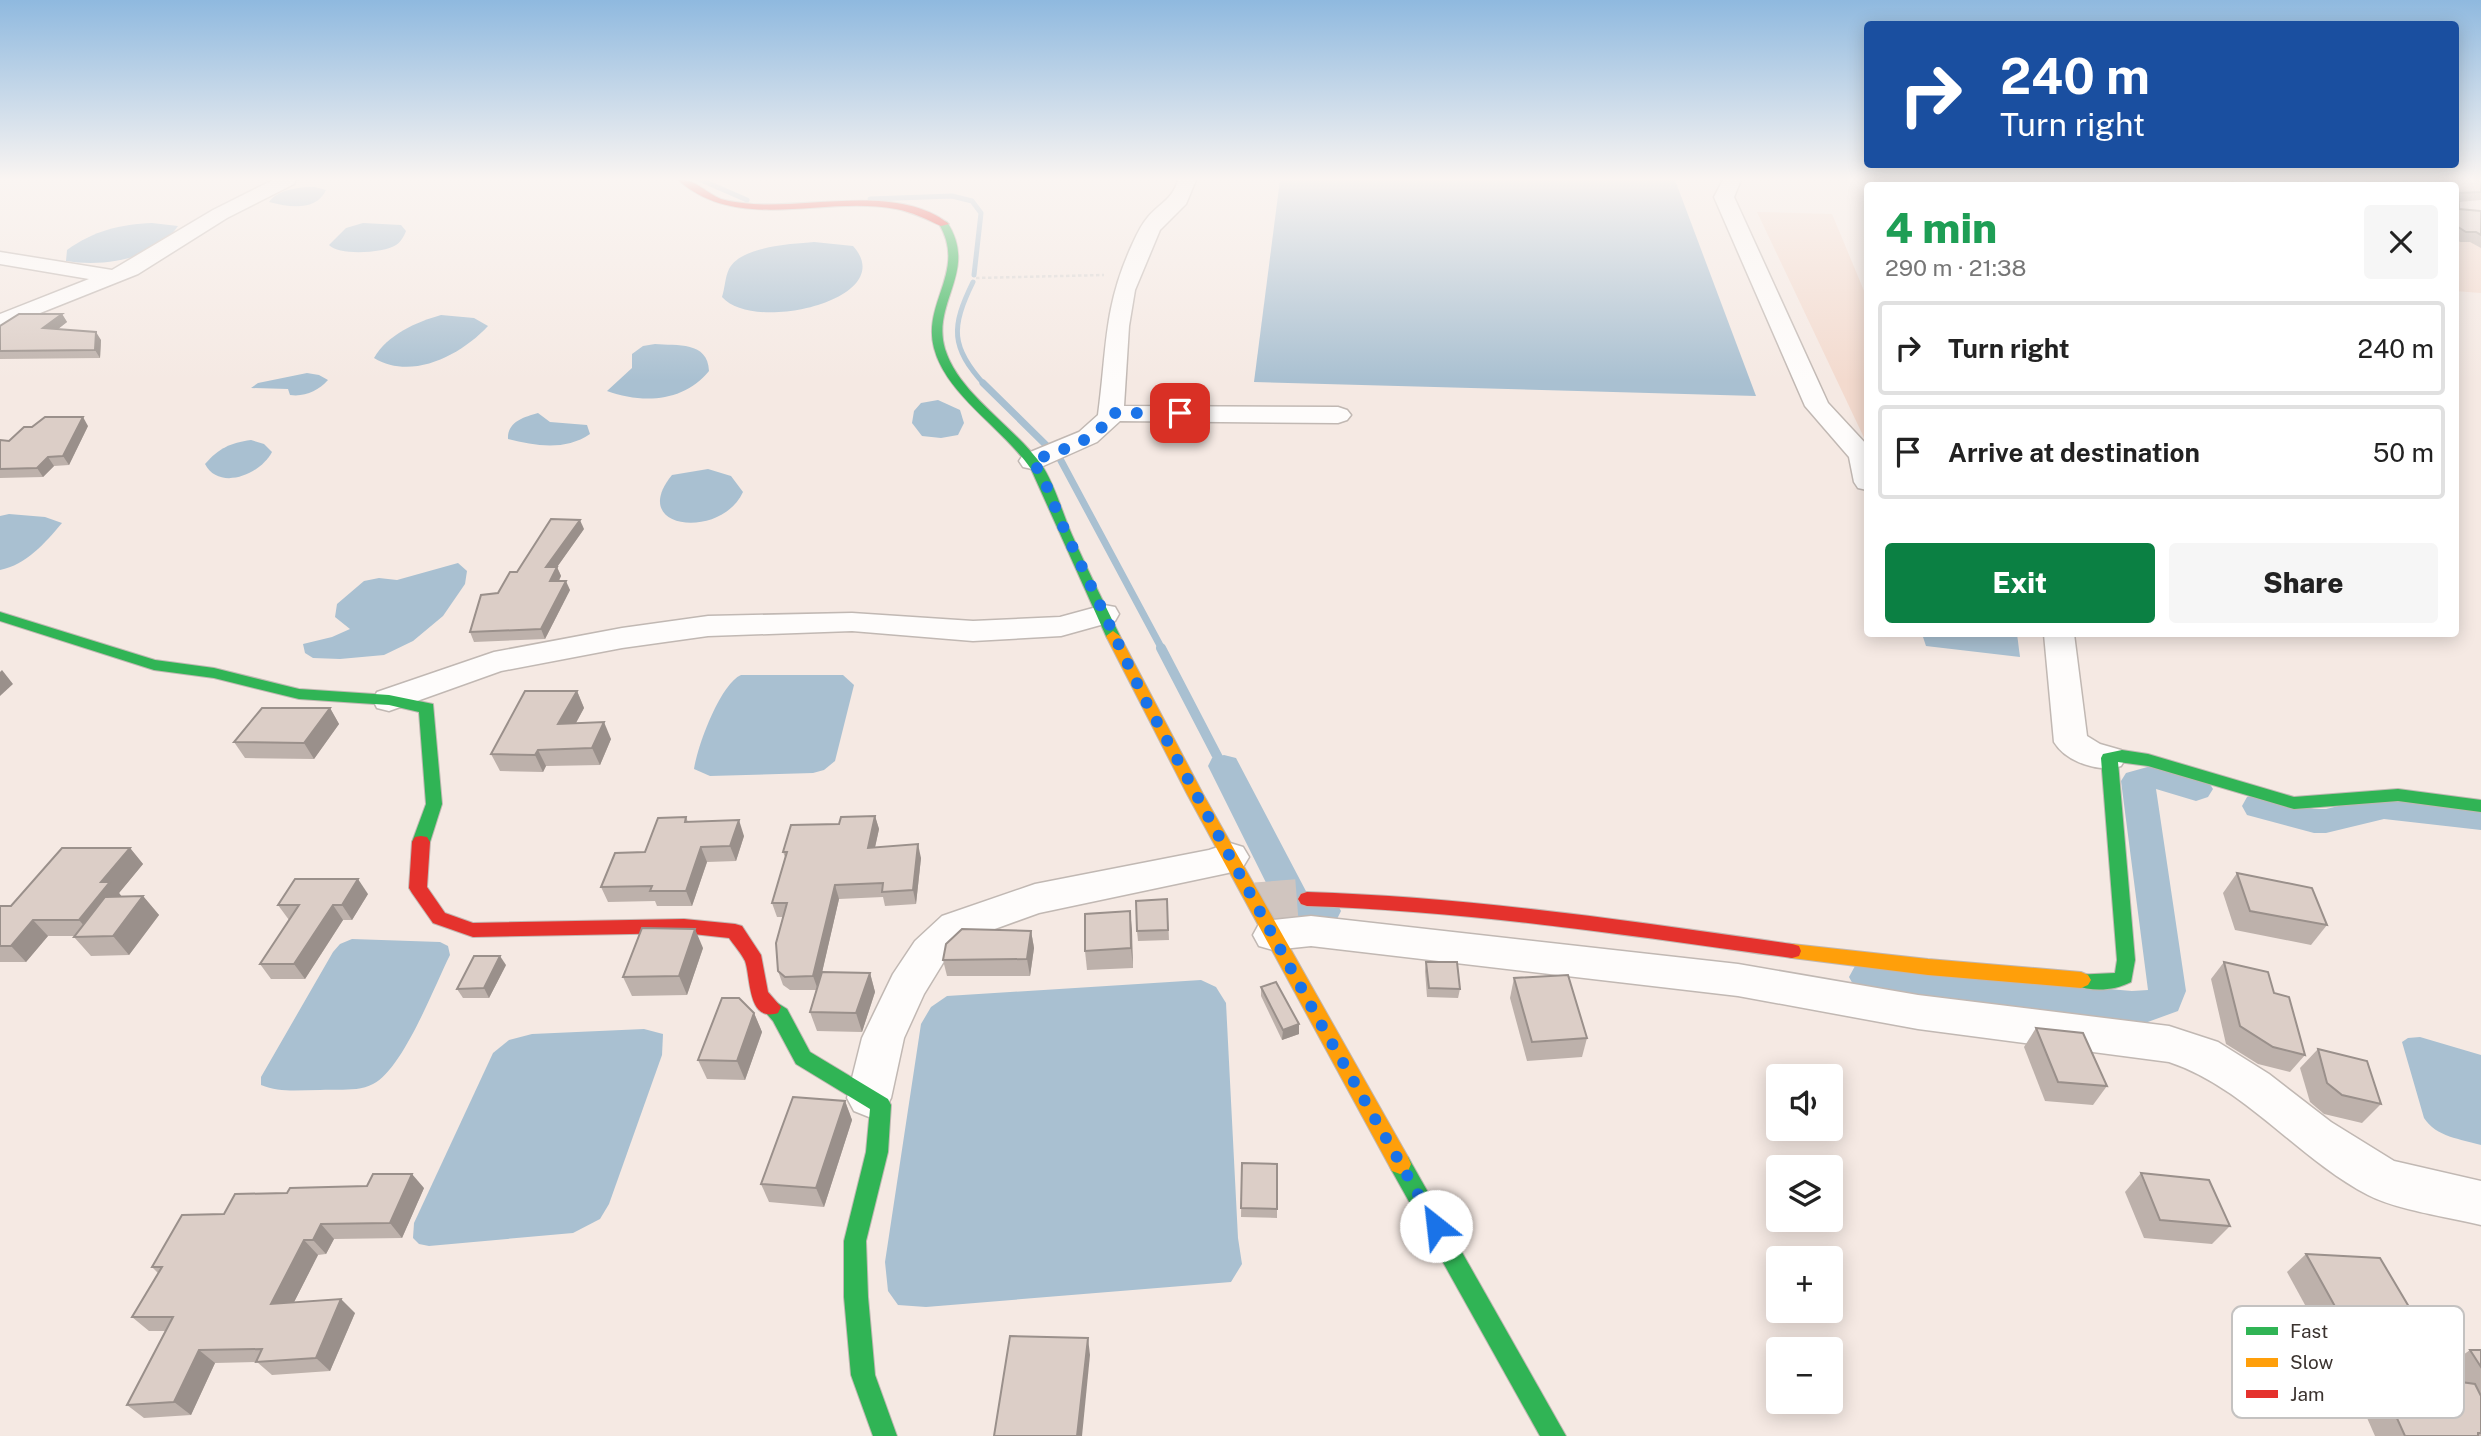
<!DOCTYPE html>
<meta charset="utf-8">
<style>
body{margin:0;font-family:"Public Sans",sans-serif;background:#f6f6f6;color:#222;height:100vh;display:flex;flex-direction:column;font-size:26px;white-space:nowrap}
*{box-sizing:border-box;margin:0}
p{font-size:23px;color:#767676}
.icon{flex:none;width:38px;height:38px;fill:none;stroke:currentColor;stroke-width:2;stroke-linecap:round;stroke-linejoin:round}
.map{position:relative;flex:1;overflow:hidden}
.details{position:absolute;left:1864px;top:182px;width:595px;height:455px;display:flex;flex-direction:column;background:#fff;border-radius:7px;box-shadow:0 4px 18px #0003}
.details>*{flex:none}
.banner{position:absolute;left:1864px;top:21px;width:595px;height:147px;border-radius:7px;box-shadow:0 4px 18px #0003;background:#1a4fa0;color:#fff;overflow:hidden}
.controls{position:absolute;left:1766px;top:1064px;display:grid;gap:14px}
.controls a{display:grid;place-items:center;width:77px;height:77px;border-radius:7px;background:#fff;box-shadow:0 4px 18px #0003;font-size:35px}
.pin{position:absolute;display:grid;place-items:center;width:60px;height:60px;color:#fff;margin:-30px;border-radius:14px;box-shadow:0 4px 10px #0006}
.me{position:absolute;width:77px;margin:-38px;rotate:331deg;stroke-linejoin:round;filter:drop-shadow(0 0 5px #0008)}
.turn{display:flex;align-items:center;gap:24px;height:147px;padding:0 21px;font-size:32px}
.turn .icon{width:91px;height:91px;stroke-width:2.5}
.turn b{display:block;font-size:49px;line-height:60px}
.round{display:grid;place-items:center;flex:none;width:74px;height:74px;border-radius:7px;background:#f6f6f6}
.overview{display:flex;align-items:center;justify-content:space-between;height:119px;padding:0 21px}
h1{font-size:42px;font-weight:800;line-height:52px;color:#1e9e55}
.action{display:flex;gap:14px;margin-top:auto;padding:14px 21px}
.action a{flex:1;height:80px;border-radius:7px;background:#0b8043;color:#fff;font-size:28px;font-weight:800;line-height:80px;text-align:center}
.action a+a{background:#f6f6f6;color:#222}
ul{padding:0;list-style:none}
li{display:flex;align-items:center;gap:21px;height:94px;margin:0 14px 10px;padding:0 7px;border:4px solid #e0e0e0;border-radius:7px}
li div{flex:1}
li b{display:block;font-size:26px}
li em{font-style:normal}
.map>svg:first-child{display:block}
.green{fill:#f3dace}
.water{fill:#a9c0d1}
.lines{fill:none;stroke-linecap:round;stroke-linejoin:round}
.stream-far2{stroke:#a9c0d1;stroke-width:5}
.stream-far1{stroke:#a9c0d1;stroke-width:7}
.stream{stroke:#a9c0d1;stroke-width:10}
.canal{fill:#a9c0d1;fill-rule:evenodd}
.secondary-tunnel{stroke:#d0c5bf;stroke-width:41;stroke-dasharray:41 21;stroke-linecap:butt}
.street-casing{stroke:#c1b8b3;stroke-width:3}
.fast-casing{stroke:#c1b8b3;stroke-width:2}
.slow-casing{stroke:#c1b8b3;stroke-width:2}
.jam-casing{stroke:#c1b8b3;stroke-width:2}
.path{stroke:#d8d5d3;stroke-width:2.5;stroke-dasharray:3.5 2.5;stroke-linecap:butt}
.street{fill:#fefcfb;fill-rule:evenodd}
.fast{fill:#30b455;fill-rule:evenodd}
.slow{fill:#ff9f0a;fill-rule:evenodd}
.jam{fill:#e5322d;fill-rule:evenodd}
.wall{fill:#bdb1ab}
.shaded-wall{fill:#9a908b}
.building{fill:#dccec7;stroke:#9a908b;stroke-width:2}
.route{stroke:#1a73e8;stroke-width:12;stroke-dasharray:0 21.6}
.key{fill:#fff;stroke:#c4c2c1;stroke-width:2}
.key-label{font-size:19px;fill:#3b332f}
</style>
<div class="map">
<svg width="2481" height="1436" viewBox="0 0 2481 1436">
<rect width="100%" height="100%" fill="#f5e9e3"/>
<g class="green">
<path d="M2455 210 2481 213V293L2455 291Z"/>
<path d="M1757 212 1832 214 1867 298V444Z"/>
</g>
<g class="water">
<path d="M1280 180H1675L1756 396 1254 382Z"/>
<path d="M315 187 326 190C316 212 288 207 269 202 278 189 300 187 315 187Z"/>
<path d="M152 223 178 226C155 260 103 267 66 261L67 250C93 231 121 224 152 223Z"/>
<path d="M363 223 401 225 406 231C404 236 401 242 396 245 384 253 339 256 329 245L346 228Z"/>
<path d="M814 242 853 246C901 299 754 334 722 297 725 288 725 277 729 269 741 246 791 244 814 242Z"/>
<path d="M441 315 474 318 488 326C461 355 412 381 374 358 387 335 416 322 441 315Z"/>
<path d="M655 344C677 346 708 341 709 371 684 402 643 404 607 391L632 368V354L643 346Z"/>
<path d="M307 373 319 375 328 380C318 391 305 397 290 395L288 389 251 388 258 383Z"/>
<path d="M938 400 960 410 964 423 958 435 941 438 922 436 912 423 914 411 921 403Z"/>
<path d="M538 413 550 422 587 425 590 434C565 451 536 446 508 439 507 422 524 417 538 413Z"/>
<path d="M251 440 264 444 272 452C260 475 219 491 205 464 219 448 230 443 251 440Z"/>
<path d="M708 469 731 476 743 492C721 540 627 530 672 475Z"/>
<path d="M9 514 45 517 62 523C46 542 26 565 0 570V516Z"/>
<path d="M458 563 467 571 465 584 443 616 413 641 384 655 340 659 313 658 305 653 303 644 332 637 350 629 335 617 337 604 364 581 379 578 397 580Z"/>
<path d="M1922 634H2017L2020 657 1926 646Z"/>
<path d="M741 675H843L854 685 835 761 824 770 813 773 710 776 694 769C697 747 720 684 741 675Z"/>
<path d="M352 939 440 942 448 946 450 955C434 987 403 1069 373 1084 358 1092 337 1089 320 1090 300 1090 280 1093 261 1085V1077L333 952 340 944Z"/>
<path d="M1201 980 1216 987 1226 1003 1238 1238 1242 1264 1231 1282 926 1307 898 1305 888 1291 885 1262 921 1024 931 1007 947 996Z"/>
<path d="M644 1029 663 1034 662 1055 609 1204 600 1219 573 1233 429 1246 419 1244 413 1238 414 1223 493 1053 509 1040 532 1034Z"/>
<path d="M2420 1037 2481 1055V1145C2461 1139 2436 1137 2424 1118L2402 1042 2408 1038Z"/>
</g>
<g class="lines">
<g class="stream-far2">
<path d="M701 180 747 200"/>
<path d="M870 199 952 196 972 201 981 213 974 275"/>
<path d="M973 282C951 327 950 347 985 385"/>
</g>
<g class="stream-far1">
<path d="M983 383 1047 446"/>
<path d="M1059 457 1162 649"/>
</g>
<path class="stream" d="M1161 648 1227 775"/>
<g class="canal">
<path d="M1224 755 1236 758 1308 895 1336 901 1341 911 1336 921 1323 925 1283 917 1208 766 1212 758Z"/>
<path d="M2151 766 2208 781 2213 789 2208 797 2196 801 2156 789 2186 991 2178 1011 2145 1023H2132L1989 1011 1868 992 1855 988 1849 977 1855 966 1868 962 1989 979 2132 991 2148 990 2121 781 2126 773Z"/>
<path d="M2259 794 2314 809H2326L2384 795 2481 806V830L2384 819 2326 833H2314L2247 815 2242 806 2247 797Z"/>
</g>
<path class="secondary-tunnel" d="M1256 903 1307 899"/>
<g class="street-casing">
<g id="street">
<path d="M273 180H296L294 184 227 218 138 274 0 329V314L89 279 0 264V252L112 270 213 210Z"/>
<path d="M1178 180H1196L1186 204 1160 230 1135 290 1129 326 1124 406 1338 407 1347 410 1351 415 1347 420 1338 423 1120 421 1097 442 1041 467 1032 469 1023 467 1019 461 1023 455 1079 432 1098 415C1107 350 1103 308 1132 245 1136 236 1141 225 1148 217 1160 203 1173 199 1178 180Z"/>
<path d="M1723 180H1741L1734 197 1828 403 1867 445V490L1858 488 1854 482 1849 457 1805 406 1714 197Z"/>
<path d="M2185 180 2233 182 2235 186H2194Z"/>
<path d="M2298 180H2319L2325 186H2303Z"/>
<path d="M1104 605 1115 607 1119 614 1115 621 1061 636 973 641 852 631 708 636 622 648 501 671 389 711 377 708 373 700 377 692 494 652 622 628 708 616 852 613 973 621 1060 617Z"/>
<path d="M2044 634H2074L2087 736 2100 744 2121 750 2126 758 2121 766C2099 773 2066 762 2054 742Z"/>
<path d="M1230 843 1243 847 1249 857 1243 867 1228 873 1039 913 970 938 943 963 924 994 904 1038 891 1098 884 1111 869 1117 854 1111 847 1098 862 1038 893 974 915 941 942 916 1035 884 1209 850Z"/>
<path d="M1311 916 1738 964 1918 995 2169 1026 2218 1042 2269 1074 2331 1122 2394 1161 2481 1181V1225C2448 1217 2397 1210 2368 1195 2297 1158 2245 1087 2169 1062L1918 1029 1738 996 1311 946 1273 950 1259 946 1253 935 1259 924 1273 920Z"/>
</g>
</g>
<g class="fast-casing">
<g id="fast">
<path d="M944 221 947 222C979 271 931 302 945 349 959 395 1016 427 1043 467 1056 488 1062 512 1072 535 1087 569 1104 603 1120 636L1118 639H1108L1106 636 1031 469C1004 429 946 395 934 348 922 302 967 271 939 224Z"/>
<path d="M0 612 155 660 214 668 299 689 389 695 433 704 442 804 430 842 427 847H415L412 842 426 804 419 712 389 705 299 699 214 678 154 670 0 621Z"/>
<path d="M2122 750 2148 754 2294 797 2398 789 2481 800V812L2398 801 2294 809 2148 766 2118 762 2135 960 2131 982C2113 991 2093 992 2074 985L2071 980 2074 975 2115 973 2117 960 2101 758 2103 754Z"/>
<path d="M771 999 787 1009 810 1052 888 1099 891 1105 888 1152 866 1241 868 1297 875 1375 897 1436H873L851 1375 844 1297V1241L866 1152 870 1109 796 1064 773 1021 761 1007 764 1001Z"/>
<path d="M1400 1154 1408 1157 1566 1436H1540L1392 1171 1389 1164 1392 1157Z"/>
</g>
</g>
<g class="slow-casing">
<g id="slow">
<path d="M1113 631 1120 636 1203 794 1408 1157 1411 1164 1408 1171 1400 1174 1392 1171 1187 794 1106 636Z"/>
<path d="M1792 944 1928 959 2081 972 2088 975 2091 980 2088 985 2081 988 1928 975 1792 958 1785 956 1783 951 1785 946Z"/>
</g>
</g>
<g class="jam-casing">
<g id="jam">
<path d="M678 180C694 178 706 193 721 199 731 202 743 203 753 204 812 208 899 184 949 224L941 226C926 219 912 212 896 209 823 195 739 234 678 180Z"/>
<path d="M421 836 427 837 430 842 427 887 445 913 473 923 684 919 735 924 742 926 761 955 768 992 781 1007 778 1013C747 1023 751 977 745 961 741 953 734 945 729 938L684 933 473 937 433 923 412 893 409 888 412 842 415 837Z"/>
<path d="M1307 892C1470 897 1631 921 1792 944L1799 946 1801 951 1799 956 1792 958C1631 936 1470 911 1307 906L1301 904 1298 899 1301 894Z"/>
</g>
</g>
<path class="path" d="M976 278 1104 275"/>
<use href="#street" class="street"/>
<use href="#fast" class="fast"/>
<use href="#slow" class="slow"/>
<use href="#jam" class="jam"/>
</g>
<g class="wall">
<path d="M2362 179H2476L2481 182V200L2459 202V209L2481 211V248L2470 242H2460L2455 238V186H2372Z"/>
<path d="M62 314 67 322 58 329 101 340 100 358 0 359V326Z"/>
<path d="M88 426 69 465 54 466 43 477 0 478V440L9 441Z"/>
<path d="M584 529 557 567 561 576 559 581 570 590 545 639 474 642 470 632 498 593 517 572Z"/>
<path d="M577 691 584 708 576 723 611 739 600 765 546 766 543 772 500 771 491 754Z"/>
<path d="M330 708 339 724 314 759 245 758 234 742Z"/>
<path d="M875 816 879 829 875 847 921 858 916 904 885 906 883 897 839 899 822 972 870 973 875 992 862 1032 817 1031 810 1012 816 990H790L783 985 778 971 783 917H777L772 903 785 857 783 852 839 824Z"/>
<path d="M686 817 688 822 744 836 736 861 707 862 692 906H657L655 901 608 902 601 887Z"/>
<path d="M130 848 143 864 119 893 121 896H143L159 915 129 955 91 956 74 937 75 936H48L26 962H0V906H11Z"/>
<path d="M2237 873 2327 925 2311 945 2235 930 2223 893Z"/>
<path d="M368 894 352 920H343L305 979H271L260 964 289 920 278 905Z"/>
<path d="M1167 899 1169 940 1138 941 1137 931Z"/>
<path d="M1130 911 1133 968 1087 970 1085 951Z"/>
<path d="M1031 931 1034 948 1030 976H947L943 960Z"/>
<path d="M703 948 687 995 632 996 623 977Z"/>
<path d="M1426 962 1460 989 1458 998 1427 997 1425 971Z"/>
<path d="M2224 962 2274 993 2305 1055 2290 1072 2258 1064 2226 1044 2211 979Z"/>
<path d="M506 965 489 998H463L457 989Z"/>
<path d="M1514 978 1587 1038 1582 1057 1527 1061 1510 998Z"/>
<path d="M1261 987 1299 1034 1282 1040 1261 996Z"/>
<path d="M754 1013 762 1032 745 1080 707 1079 698 1060Z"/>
<path d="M2036 1028 2107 1086 2093 1105 2045 1101 2024 1047Z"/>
<path d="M2318 1049 2381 1104 2362 1123 2324 1114 2310 1102 2300 1068Z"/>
<path d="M845 1101 852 1120 824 1207 769 1202 761 1184Z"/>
<path d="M1242 1163 1277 1209V1218L1241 1217Z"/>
<path d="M2141 1173 2230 1226 2212 1244 2144 1238 2125 1192Z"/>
<path d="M424 1188 402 1238 334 1239 326 1254 318 1255 294 1302 355 1313 330 1371 272 1375 257 1362 215 1363 191 1415 144 1418 127 1405 165 1331H149L132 1317 158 1273 152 1267 224 1214 287 1193Z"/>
<path d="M2306 1254 2418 1322 2396 1340 2322 1336 2287 1272Z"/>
<path d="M2470 1350H2481V1436H2375L2353 1386 2375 1370 2460 1382 2449 1365Z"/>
</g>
<g class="shaded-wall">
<path d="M62 314 67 322 49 336 43 328Z"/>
<path d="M96 332 101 340 100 358 95 350Z"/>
<path d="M83 417 88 426 69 465 63 456Z"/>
<path d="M48 457 54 466 43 477 37 468Z"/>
<path d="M580 520 584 529 550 577 546 567Z"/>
<path d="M557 567 561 576 554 590 550 581Z"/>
<path d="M566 581 570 590 545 639 541 629Z"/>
<path d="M2 670 13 684 0 696V672Z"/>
<path d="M577 691 584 708 566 741 558 724Z"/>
<path d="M330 708 339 724 314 759 304 743Z"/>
<path d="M604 722 611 739 600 765 592 748Z"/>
<path d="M538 750 546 766 543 772 535 755Z"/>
<path d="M875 816 879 829 872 861 868 848Z"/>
<path d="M739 820 744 836 736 861 730 846Z"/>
<path d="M918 844 921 858 916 904 913 890Z"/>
<path d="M701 847 707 862 692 906 686 891Z"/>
<path d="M130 848 143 864 119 893 123 898 93 936 79 920 101 882Z"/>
<path d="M358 879 368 894 352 920 342 905Z"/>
<path d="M835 885 839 899 818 990 813 976Z"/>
<path d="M143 896 159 915 129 955 113 936Z"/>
<path d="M333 905 343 920 305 979 294 964Z"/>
<path d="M1130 911 1132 930 1133 968 1131 948Z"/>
<path d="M33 920 48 936 26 962 11 946Z"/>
<path d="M695 929 703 948 687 995 679 976Z"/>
<path d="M1031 931 1034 948 1030 976 1027 959Z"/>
<path d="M500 956 506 965 489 998 484 988Z"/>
<path d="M870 973 875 992 862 1032 856 1013Z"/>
<path d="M754 1013 762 1032 745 1080 737 1061Z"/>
<path d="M1299 1024V1034L1282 1040 1283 1030Z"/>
<path d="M845 1101 852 1120 824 1207 816 1188Z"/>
<path d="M412 1174 424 1188 402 1238 390 1223Z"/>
<path d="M321 1224 334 1239 326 1254 313 1240Z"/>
<path d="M304 1240 318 1255 286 1318 271 1304Z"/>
<path d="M341 1299 355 1313 330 1371 316 1358Z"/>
<path d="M1088 1338 1090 1355 1082 1436H1077Z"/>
<path d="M199 1350 215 1363 191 1415 174 1402Z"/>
</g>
<g class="building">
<path d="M2381 179H2476L2481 182V192L2459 193V209L2481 211V235L2476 232H2466L2455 225V186H2391Z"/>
<path d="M19 314H62L43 328 96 332 95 350 0 351V326Z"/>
<path d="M45 417H83L63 456 48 457 37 468 0 469V440L9 441 24 427H32Z"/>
<path d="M551 519 580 520 546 567H557L550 581H566L541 629 470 632 481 595 498 593 510 572H517Z"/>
<path d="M525 691H577L558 724 604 722 592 748 538 750 535 755 491 754Z"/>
<path d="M262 708H330L304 743 234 742Z"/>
<path d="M875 816 868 848 918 844 913 890 882 892 883 883 835 885 813 976 785 977 778 971 776 943 787 903H772L787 852H783L791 825 839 824 841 817Z"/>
<path d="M686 817 685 822 739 820 730 846 701 847 686 891H650L652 886 601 887 615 853 645 852 658 818Z"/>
<path d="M62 848H130L101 882H110L79 920H33L11 946H0V906H11Z"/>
<path d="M2237 873 2312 888 2327 925 2250 911Z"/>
<path d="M295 879H358L342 905H333L294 964H260L299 905H278Z"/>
<path d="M143 896 113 936 74 937 105 897Z"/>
<path d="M1167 899 1168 930 1137 931 1136 901Z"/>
<path d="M1130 911 1131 948 1085 951V914Z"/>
<path d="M642 928 695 929 679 976 623 977Z"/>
<path d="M962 929 1031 931 1027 959 943 960 946 944Z"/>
<path d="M474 956H500L484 988 457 989Z"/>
<path d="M1426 962H1457L1460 989 1429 988Z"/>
<path d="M2224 962 2268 972 2274 993 2289 997 2305 1055 2273 1047 2240 1026Z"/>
<path d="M822 972 870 973 856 1013 810 1012Z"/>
<path d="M1568 975 1587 1038 1532 1042 1514 978Z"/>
<path d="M1276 982 1299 1024 1283 1030 1261 987Z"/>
<path d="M722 998H739L754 1013 737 1061 698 1060Z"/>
<path d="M2036 1028 2083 1033 2107 1086 2058 1082Z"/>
<path d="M2318 1049 2367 1061 2381 1104 2342 1095 2327 1083Z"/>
<path d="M793 1097 845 1101 816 1188 761 1184Z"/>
<path d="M1242 1163 1277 1164V1209L1241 1208Z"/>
<path d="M2141 1173 2209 1180 2230 1226 2160 1220Z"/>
<path d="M373 1174H412L390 1223 321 1224 313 1240H304L271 1304 341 1299 316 1358 256 1362 262 1349 199 1350 174 1402 127 1405 173 1317H132L162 1267H152L182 1215 224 1214 235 1194 287 1193 290 1188 367 1186Z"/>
<path d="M2306 1254 2380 1258 2418 1322 2342 1319Z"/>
<path d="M1010 1336 1088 1338 1077 1436H994Z"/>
<path d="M2470 1350H2481V1367Z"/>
<path d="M2375 1370 2475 1384 2481 1396V1433H2478V1436H2405Z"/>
</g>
<linearGradient id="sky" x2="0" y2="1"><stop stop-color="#8fb9df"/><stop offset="0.47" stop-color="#faf5f2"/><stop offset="1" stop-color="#faf5f2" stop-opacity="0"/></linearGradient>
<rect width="2481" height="381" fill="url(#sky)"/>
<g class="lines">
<path class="route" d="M1180 413H1111C1102 440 1056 451 1032 461L1042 475 1064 529 1144 698 1317 1017 1436 1226"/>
</g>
<rect x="2232" y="1306" width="232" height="112" rx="10" class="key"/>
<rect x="2246" y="1327" width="32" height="8" fill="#30b455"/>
<rect x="2246" y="1358" width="32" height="9" fill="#ff9f0a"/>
<rect x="2246" y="1390" width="32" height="8" fill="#e5322d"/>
<g class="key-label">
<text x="2290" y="1338">Fast</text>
<text x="2290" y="1369">Slow</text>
<text x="2290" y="1401">Jam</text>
</g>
</svg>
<div class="controls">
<a><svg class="icon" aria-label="sound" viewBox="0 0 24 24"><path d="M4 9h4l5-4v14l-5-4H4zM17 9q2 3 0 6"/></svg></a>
<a><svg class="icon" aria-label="layers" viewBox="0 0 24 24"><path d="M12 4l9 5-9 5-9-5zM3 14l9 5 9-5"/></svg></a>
<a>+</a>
<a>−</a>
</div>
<div class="pin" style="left:1180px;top:413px;background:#d93025"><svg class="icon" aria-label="arrive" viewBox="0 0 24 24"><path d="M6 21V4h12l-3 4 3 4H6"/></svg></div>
<svg class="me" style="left:1436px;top:1226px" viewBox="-20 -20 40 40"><circle r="19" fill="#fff"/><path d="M0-13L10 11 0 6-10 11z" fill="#1a73e8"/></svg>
<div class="banner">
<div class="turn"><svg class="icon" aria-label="right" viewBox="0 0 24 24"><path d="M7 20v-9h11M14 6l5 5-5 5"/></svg><div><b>240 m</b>Turn right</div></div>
</div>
<section class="details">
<div class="overview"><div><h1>4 min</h1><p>290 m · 21:38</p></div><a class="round"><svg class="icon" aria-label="close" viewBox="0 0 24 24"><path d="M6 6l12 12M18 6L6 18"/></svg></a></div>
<ul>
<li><svg class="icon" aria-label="right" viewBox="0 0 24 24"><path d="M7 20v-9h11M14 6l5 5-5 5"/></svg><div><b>Turn right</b></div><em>240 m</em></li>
<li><svg class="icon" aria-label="arrive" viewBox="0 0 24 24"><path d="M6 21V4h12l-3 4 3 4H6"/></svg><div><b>Arrive at destination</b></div><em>50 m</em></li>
</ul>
<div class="action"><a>Exit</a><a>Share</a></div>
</section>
</div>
